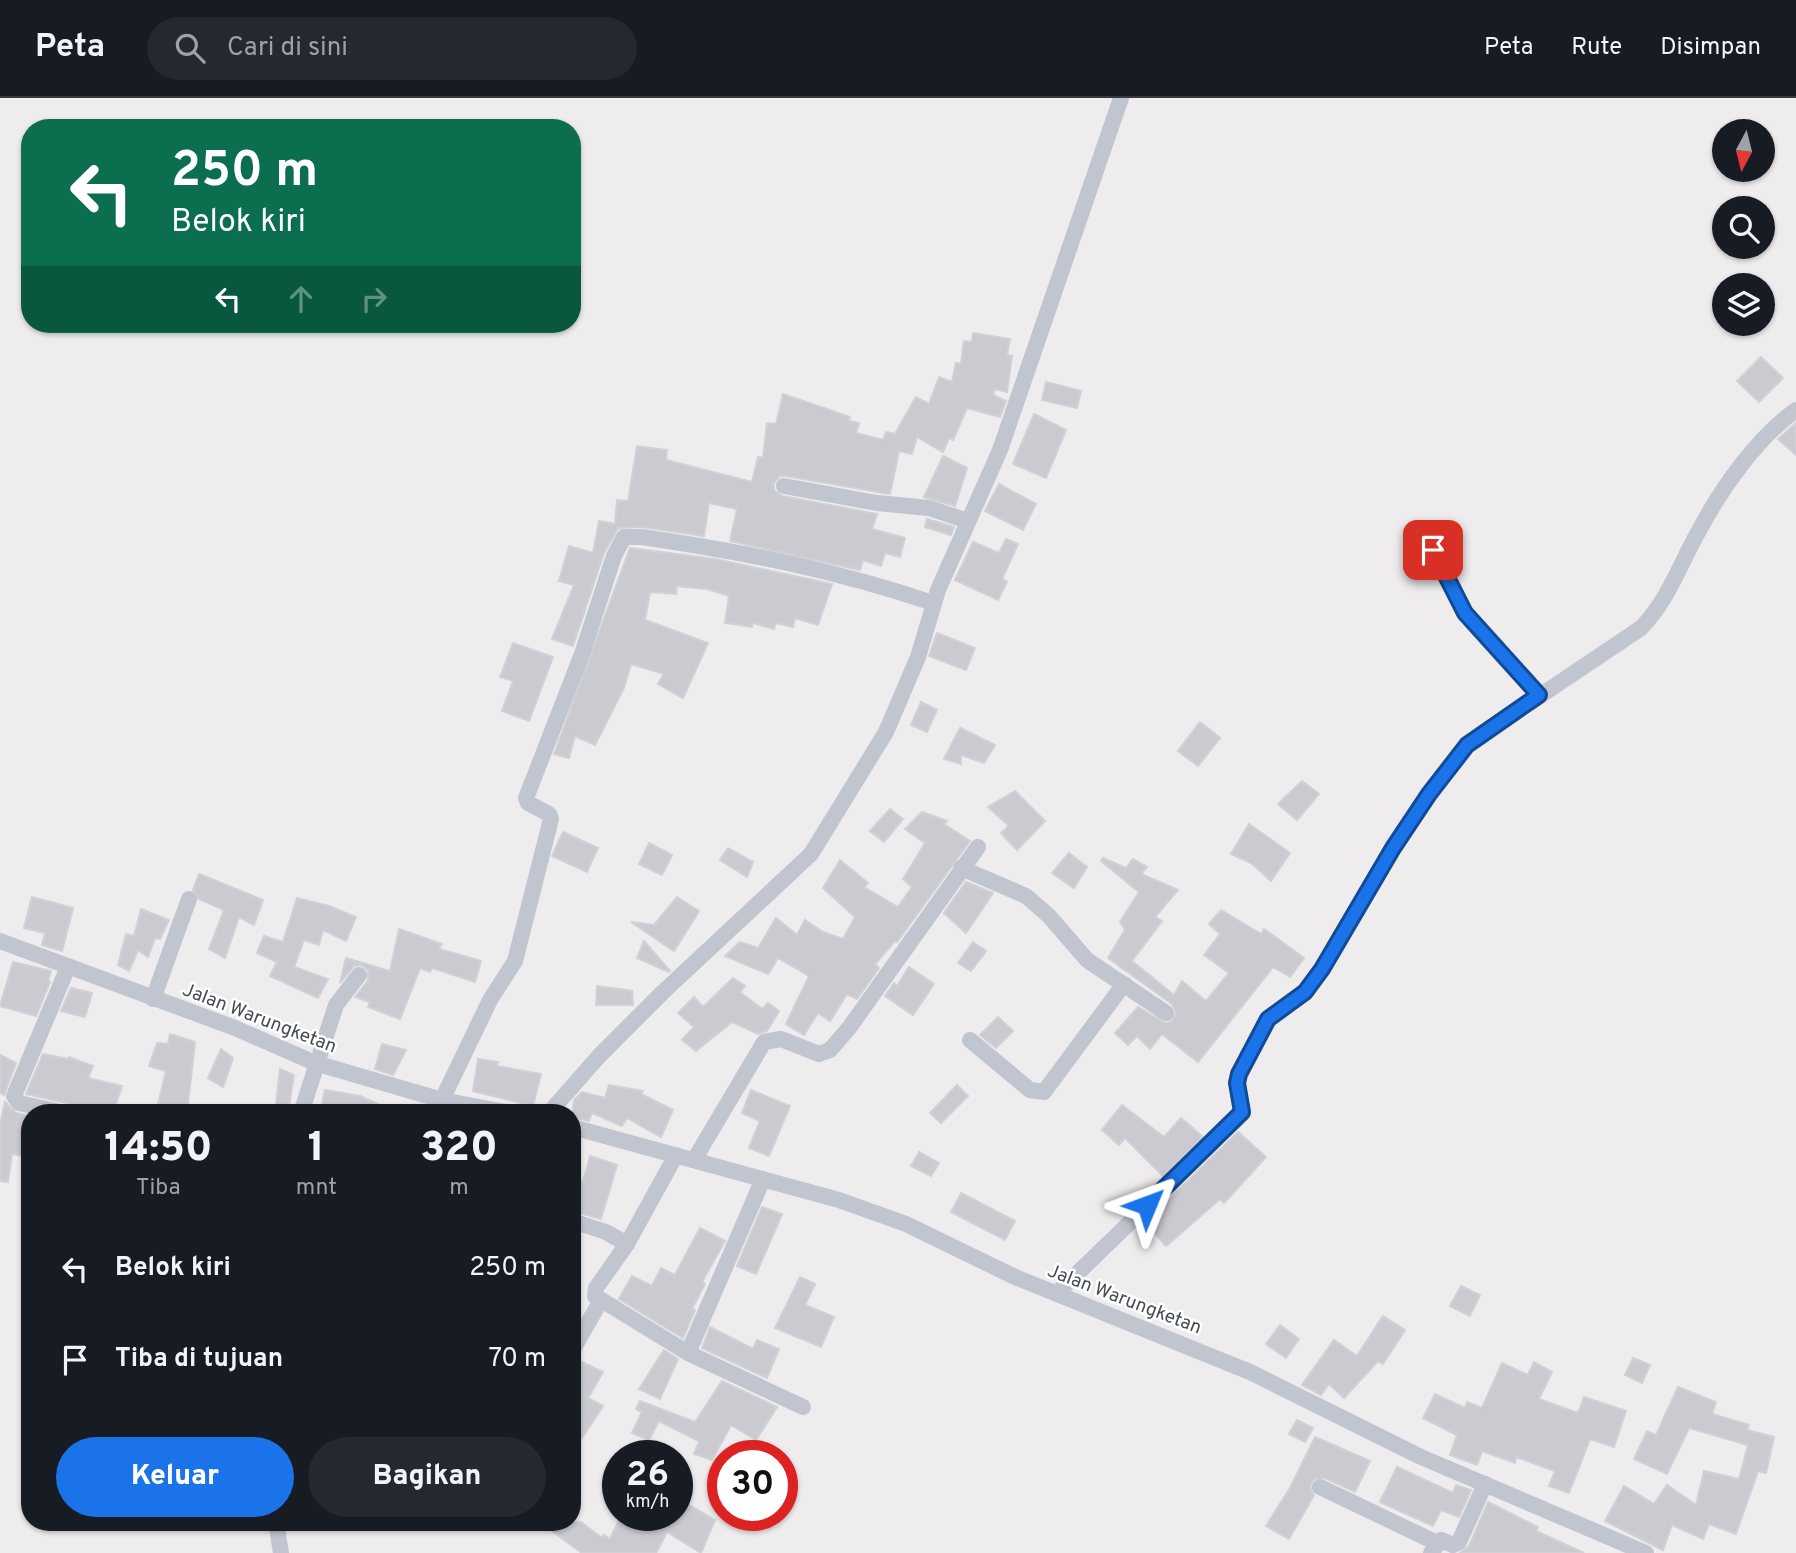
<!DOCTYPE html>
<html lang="id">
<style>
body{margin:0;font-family:Overpass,sans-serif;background:#242831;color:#f1f3f6;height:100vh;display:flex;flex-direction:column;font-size:26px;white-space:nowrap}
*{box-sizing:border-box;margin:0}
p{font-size:23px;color:#9ea1a6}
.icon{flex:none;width:38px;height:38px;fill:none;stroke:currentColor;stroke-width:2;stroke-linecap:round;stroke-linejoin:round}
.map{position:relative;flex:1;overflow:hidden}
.panel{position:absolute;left:21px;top:1006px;width:560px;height:427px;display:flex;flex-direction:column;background:#171b24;border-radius:28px;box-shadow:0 2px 5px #0004}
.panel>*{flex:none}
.guide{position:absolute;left:21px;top:21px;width:560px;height:214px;border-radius:28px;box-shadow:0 2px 5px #0004;background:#0b6e4f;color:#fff;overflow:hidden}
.needle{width:46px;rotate:187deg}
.controls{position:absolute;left:1712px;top:21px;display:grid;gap:14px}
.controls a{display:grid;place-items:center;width:63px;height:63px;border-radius:50%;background:#171b24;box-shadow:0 2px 5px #0004;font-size:35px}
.speed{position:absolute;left:602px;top:1342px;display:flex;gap:14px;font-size:35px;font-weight:700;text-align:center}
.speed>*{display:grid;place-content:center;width:91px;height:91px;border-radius:50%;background:#171b24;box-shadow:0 2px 5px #0004;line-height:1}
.speed small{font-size:18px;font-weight:400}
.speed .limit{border:10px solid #d22;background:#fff;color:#111}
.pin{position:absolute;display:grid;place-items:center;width:60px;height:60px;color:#fff;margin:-30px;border-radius:14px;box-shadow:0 4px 10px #0006}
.me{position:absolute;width:77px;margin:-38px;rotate:46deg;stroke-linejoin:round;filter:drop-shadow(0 0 5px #0008)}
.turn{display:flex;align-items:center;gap:24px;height:147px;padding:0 35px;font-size:32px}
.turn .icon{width:91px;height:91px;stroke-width:2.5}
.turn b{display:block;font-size:49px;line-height:60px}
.lanes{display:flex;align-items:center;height:66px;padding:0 35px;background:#0003;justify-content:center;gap:35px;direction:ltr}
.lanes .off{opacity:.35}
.eta{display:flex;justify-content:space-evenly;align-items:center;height:119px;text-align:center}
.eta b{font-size:42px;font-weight:800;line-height:49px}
.action{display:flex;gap:14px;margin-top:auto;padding:14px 35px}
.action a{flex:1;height:80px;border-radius:42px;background:#1a73e8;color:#fff;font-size:28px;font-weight:800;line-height:80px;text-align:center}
.action a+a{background:#242831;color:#f1f3f6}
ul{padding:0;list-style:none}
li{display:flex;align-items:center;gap:21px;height:91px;padding:0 35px}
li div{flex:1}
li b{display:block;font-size:26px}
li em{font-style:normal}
header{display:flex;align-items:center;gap:42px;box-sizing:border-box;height:98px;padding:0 35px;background:#171b24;border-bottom:2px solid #363941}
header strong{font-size:33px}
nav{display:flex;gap:38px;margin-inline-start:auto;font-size:24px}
.search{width:490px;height:63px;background:#242831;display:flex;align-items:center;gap:18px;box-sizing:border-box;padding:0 24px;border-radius:38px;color:#9ea1a6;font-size:26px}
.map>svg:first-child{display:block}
.building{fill:#cacad0;stroke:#d0d1d7;stroke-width:2}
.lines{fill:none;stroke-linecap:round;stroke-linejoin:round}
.service{stroke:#c0c5d0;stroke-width:8}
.minor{stroke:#c0c5d0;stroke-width:16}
.route-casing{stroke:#114b97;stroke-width:18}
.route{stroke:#1a73e8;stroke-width:12}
.labels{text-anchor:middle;stroke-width:5;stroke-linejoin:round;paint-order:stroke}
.street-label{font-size:19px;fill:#464c57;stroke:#fff}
</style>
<header>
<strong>Peta</strong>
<div class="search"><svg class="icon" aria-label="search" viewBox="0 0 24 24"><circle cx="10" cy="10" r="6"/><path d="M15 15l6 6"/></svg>Cari di sini</div>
<nav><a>Peta</a><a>Rute</a><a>Disimpan</a></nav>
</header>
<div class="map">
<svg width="1796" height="1455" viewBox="0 0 1796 1455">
<rect width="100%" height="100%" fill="#eeecec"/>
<g class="building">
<path d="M973 235 1010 241 1007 257 1012 258 1007 294 995 291 993 297 1006 303 1000 319 967 310 953 342 949 340 943 354 917 339 912 356 899 353 890 396 786 378H780L774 385V392L782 398 877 416 872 431 905 440 900 459 885 455 881 468 863 462 860 472 730 443 737 411 709 405 704 438 643 429 618 430 604 455 573 548 552 541 574 487 559 483 569 448 593 455 599 423 615 426 617 402 628 403 637 348 667 352 666 362 752 384 758 359 763 360 767 325 776 326 783 296 850 319 849 323 859 325 856 335 883 342 886 334 895 336 916 299 929 306 939 279 952 284 956 265 961 266 964 243 972 244Z"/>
<path d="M1761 259 1783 280 1759 304 1737 283Z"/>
<path d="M1046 284 1081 293 1077 310 1042 302Z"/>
<path d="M1034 316 1066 332 1046 380 1013 366Z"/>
<path d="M1796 325V357L1778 341Z"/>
<path d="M943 358 967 370 955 408 924 399Z"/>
<path d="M999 386 1036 406 1023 432 985 413Z"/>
<path d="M927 421 954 429 951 437 925 429Z"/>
<path d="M1006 441 1018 446 1002 481 1007 484 998 502 955 482 973 444 999 455Z"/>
<path d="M630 450 715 461 832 486 818 527 795 520 793 529 776 525 774 531 753 525 752 529 725 525 729 498 707 491 677 488 676 496 650 494 645 522 708 545 683 600 658 586 664 576 631 566 624 590 595 647 575 638 569 660 554 656Z"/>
<path d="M937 535 975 550 966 572 929 558Z"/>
<path d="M513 545 553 559 529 623 502 613 513 583 500 579Z"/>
<path d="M921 604 937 612 927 634 911 627Z"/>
<path d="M1200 624 1220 640 1198 668 1178 653Z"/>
<path d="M960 630 995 647 984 665 961 657V666L944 661Z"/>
<path d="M1302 683 1319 696 1297 722 1278 706Z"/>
<path d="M1015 693 1045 723 1017 752 1001 735 1009 728 988 709Z"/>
<path d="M890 711 903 721 884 744 870 733Z"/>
<path d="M922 714 947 723 944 726 970 743 897 844 895 843 875 866 879 870 857 901 847 896 830 923 818 915 804 937 786 926 809 878 778 860 768 876 725 858 740 844 758 850 776 820 797 837 805 822 823 834 843 841 855 819 823 790 840 762 868 785 864 789 898 809 912 789 903 781 925 745 905 731Z"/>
<path d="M1249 726 1290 755 1271 783 1251 765 1231 756Z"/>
<path d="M563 734 598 750 587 774 552 758Z"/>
<path d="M649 745 672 757 662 777 639 766Z"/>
<path d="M728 750 753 764 747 779 720 762Z"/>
<path d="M1069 755 1087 769 1074 790 1052 775Z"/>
<path d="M1103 760 1126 770 1133 761 1147 769 1141 776 1178 792 1155 819 1162 823 1132 863 1174 897 1182 883 1206 903 1229 875 1204 857 1220 836 1209 826 1221 812 1261 836 1264 831 1304 860 1290 879 1273 869 1198 964 1162 936 1150 951 1137 938 1128 947 1115 935 1138 909 1165 925 1171 924 1176 915 1172 906 1108 860 1125 832 1120 824 1139 794 1101 763Z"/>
<path d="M199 776 263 802 254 827 239 819 225 860 209 851 224 812 199 801 193 792Z"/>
<path d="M966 784 993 795 966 835 944 815Z"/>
<path d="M32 799 73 810 62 853 42 847 45 835 24 830Z"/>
<path d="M677 799 699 813 674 853 631 824 654 827Z"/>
<path d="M297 800 329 808 356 819 346 843 323 832 319 847 304 842 294 869 328 881 318 900 270 878 277 864 257 855 264 838 283 844Z"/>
<path d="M141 811 169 822 160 841 155 840 148 859 138 852 129 873 118 867 126 836 134 838Z"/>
<path d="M399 831 442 846 439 851 481 863 475 884 432 870 430 874 420 870 400 921 368 909 370 904 355 899 368 883V872L361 867 354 868 340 885 346 860 390 873Z"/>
<path d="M644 843 670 873 669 874 637 860Z"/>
<path d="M973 844 986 853 971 873 958 865Z"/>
<path d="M13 864 51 873 48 883 50 884 36 918 0 908Z"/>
<path d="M909 869 934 886 913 917 885 898 894 885 897 888Z"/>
<path d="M733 880 745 888 740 894 762 911 768 905 779 913 767 933 758 936 732 924 696 953 682 942 694 929 678 915 694 899 703 909Z"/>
<path d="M597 888 632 893 633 907H596Z"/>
<path d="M71 890 92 895 85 919 61 913Z"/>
<path d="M998 919 1013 933 996 950 980 937Z"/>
<path d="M170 936 195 944 187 1015H156L166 973 149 968 157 945 168 946Z"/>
<path d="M382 946 406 952 393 977 375 971Z"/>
<path d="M221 951 233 960 223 989 208 980Z"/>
<path d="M43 956 68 961 69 959 93 968 88 980 122 988 113 1015 74 1009 67 1005 26 996Z"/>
<path d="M0 957 16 965 4 997 0 995Z"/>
<path d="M478 961 498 964 497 968 541 976 533 1008 473 993Z"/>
<path d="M280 971 294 977 288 1015H275Z"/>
<path d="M609 987 643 993 641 996 673 1012 661 1039 627 1020 622 1028 592 1015 589 1023 572 1019 574 1002 582 994 605 1000Z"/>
<path d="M957 987 968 998 941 1025 930 1015Z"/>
<path d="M325 992 360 998 398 1015H320Z"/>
<path d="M751 992 790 1008 769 1058 749 1050 760 1023 742 1015Z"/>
<path d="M5 1004 16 1015 30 1018V1059L12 1056 8 1084 0 1083V1028Z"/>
<path d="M1122 1007 1164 1039 1181 1020 1203 1039 1163 1078 1125 1040 1119 1047 1102 1032Z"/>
<path d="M1238 1034 1266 1059 1224 1105 1220 1101 1166 1148 1145 1124Z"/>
<path d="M919 1054 939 1065 931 1078 911 1068Z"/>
<path d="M590 1058 617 1067 601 1121 572 1113V1082L583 1084Z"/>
<path d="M961 1095 1015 1123 1005 1142 951 1114Z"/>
<path d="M762 1109 782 1116 756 1176 737 1168Z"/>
<path d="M700 1130 725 1143 702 1184 705 1186 692 1211 695 1212 683 1240 619 1201 632 1178 652 1188 661 1170 675 1177Z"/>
<path d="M800 1179 815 1186 805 1207 834 1219 821 1249 775 1230Z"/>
<path d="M1461 1188 1480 1197 1470 1218 1450 1208Z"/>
<path d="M1383 1218 1405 1232 1383 1266 1378 1263 1344 1300 1329 1286 1321 1297 1302 1287 1334 1242 1357 1258Z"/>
<path d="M1280 1227 1299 1241 1286 1260 1266 1246Z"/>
<path d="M710 1229 753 1251 757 1242 779 1251 767 1280 702 1250Z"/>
<path d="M664 1252 678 1261 660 1301 639 1291Z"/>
<path d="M1633 1260 1650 1267 1642 1285 1625 1277Z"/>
<path d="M578 1262 603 1274 588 1300 603 1308 572 1355V1270Z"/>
<path d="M1534 1264 1552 1274 1539 1301 1578 1315 1584 1299 1626 1313 1614 1349 1590 1341 1569 1395 1549 1388 1555 1373 1516 1359 1515 1365 1482 1353 1477 1367 1450 1357 1457 1337 1423 1320 1435 1296 1465 1310 1467 1304 1482 1310 1502 1265 1528 1277Z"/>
<path d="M722 1283 777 1309 756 1342 731 1327 712 1362 694 1356 699 1343 659 1323 649 1342 632 1335 642 1314 636 1311 640 1303 695 1324Z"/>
<path d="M1678 1289 1716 1304 1712 1316 1749 1327 1747 1332 1774 1339 1766 1375 1758 1373 1736 1436 1709 1426 1703 1441 1672 1427 1663 1452 1605 1423 1624 1388 1654 1406 1667 1387 1696 1407 1704 1373 1739 1381 1748 1347 1689 1330 1667 1376 1634 1361 1647 1333 1656 1337Z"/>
<path d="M1297 1322 1313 1330 1305 1344 1289 1336Z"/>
<path d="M1315 1339 1370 1363 1355 1394 1325 1380 1314 1381 1310 1389 1314 1397 1289 1441 1266 1428 1290 1390Z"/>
<path d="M1397 1369 1453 1395 1456 1387 1471 1392 1459 1419 1441 1412 1433 1428 1380 1404Z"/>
<path d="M1488 1404 1538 1429 1536 1433 1584 1455H1460L1469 1448Z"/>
<path d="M686 1405 715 1422 701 1455 667 1434 656 1455H582L541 1425 581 1424 602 1440 604 1437 610 1441 621 1418H677V1413L683 1415Z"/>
</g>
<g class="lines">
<path class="service" d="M1433 452 1465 515 1539 597"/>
<g class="minor">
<path d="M784 388 877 405 929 410 968 423"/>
<path d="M961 770 1026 798 1049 818 1087 862 1166 915"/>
<path d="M0 843 235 930 315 965 442 1002 510 1015"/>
<path d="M153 901 189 801"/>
<path d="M970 942 1030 992 1044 994 1124 886"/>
<path d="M442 1002 490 902 515 863 551 721 549 716 528 705 526 700 582 556 614 458 624 439H642C744 454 835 472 933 505"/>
<path d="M65 1015 19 1005 14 998 68 869"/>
<path d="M301 1015 336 907 359 877"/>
<path d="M549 1015 599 958 662 895 811 756 886 634 918 559 938 492 1000 352 1121 0"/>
<path d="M572 1029 839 1102 906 1126 1015 1179 1250 1274 1421 1359 1646 1455"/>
<path d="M676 1057 627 1146 596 1190 595 1198 688 1255 803 1309"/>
<path d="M694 1062 764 944 781 941 819 956 830 952 849 930 978 749"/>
<path d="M572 1123 606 1134 627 1146"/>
<path d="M1056 1196 1243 1015 1237 985 1239 976 1268 921 1305 894 1322 871 1393 750 1429 696 1467 647 1641 530C1670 500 1680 465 1701 429 1723 388 1758 339 1796 312"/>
<path d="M572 1253 600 1204"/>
<path d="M688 1255 763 1081"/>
<path d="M1320 1389 1437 1445"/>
<path d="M276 1424 281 1455"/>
<path d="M1431 1455 1441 1442 1453 1447 1459 1444 1485 1386"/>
</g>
</g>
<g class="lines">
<g class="route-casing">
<path id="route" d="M1147 1107 1242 1014 1237 985 1239 976 1268 921 1305 894 1322 871 1393 750 1429 696 1467 647 1539 597 1465 515 1433 452"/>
</g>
<use href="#route" class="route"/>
</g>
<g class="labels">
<g class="street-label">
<text transform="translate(260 919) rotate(21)" y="7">Jalan Warungketan</text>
<text transform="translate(1125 1200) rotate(21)" y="7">Jalan Warungketan</text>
</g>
</g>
</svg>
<div class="controls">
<a><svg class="needle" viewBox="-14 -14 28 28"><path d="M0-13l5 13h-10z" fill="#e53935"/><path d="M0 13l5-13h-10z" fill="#9ea1a6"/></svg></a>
<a><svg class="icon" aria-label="search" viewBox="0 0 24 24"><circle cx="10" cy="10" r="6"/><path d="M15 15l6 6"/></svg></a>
<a><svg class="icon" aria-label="layers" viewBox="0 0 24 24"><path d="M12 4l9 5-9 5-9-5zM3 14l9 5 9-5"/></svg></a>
</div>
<div class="speed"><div>26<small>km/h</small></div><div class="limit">30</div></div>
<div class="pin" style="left:1433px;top:452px;background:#d93025"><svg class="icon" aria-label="arrive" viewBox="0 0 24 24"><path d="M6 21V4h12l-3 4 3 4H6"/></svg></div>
<svg class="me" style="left:1147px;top:1107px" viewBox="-20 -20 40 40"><path d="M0-17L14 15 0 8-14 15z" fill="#1a73e8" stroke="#fff" stroke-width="4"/></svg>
<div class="guide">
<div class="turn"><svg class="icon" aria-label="left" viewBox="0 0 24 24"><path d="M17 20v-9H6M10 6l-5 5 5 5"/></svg><div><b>250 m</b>Belok kiri</div></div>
<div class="lanes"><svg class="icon" aria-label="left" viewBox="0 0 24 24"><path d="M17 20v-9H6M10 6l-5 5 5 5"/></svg><svg class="icon off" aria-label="ahead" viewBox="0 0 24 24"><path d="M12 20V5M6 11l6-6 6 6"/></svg><svg class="icon off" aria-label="right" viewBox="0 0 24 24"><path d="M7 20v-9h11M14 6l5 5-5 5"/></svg></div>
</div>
<section class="panel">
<div class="eta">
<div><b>14:50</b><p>Tiba</p></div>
<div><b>1</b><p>mnt</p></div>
<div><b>320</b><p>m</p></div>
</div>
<ul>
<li><svg class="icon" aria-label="left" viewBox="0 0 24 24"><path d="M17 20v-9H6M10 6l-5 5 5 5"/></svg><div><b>Belok kiri</b></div><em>250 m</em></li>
<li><svg class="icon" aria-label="arrive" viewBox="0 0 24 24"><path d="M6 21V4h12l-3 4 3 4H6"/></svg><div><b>Tiba di tujuan</b></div><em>70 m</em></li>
</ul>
<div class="action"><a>Keluar</a><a>Bagikan</a></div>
</section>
</div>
